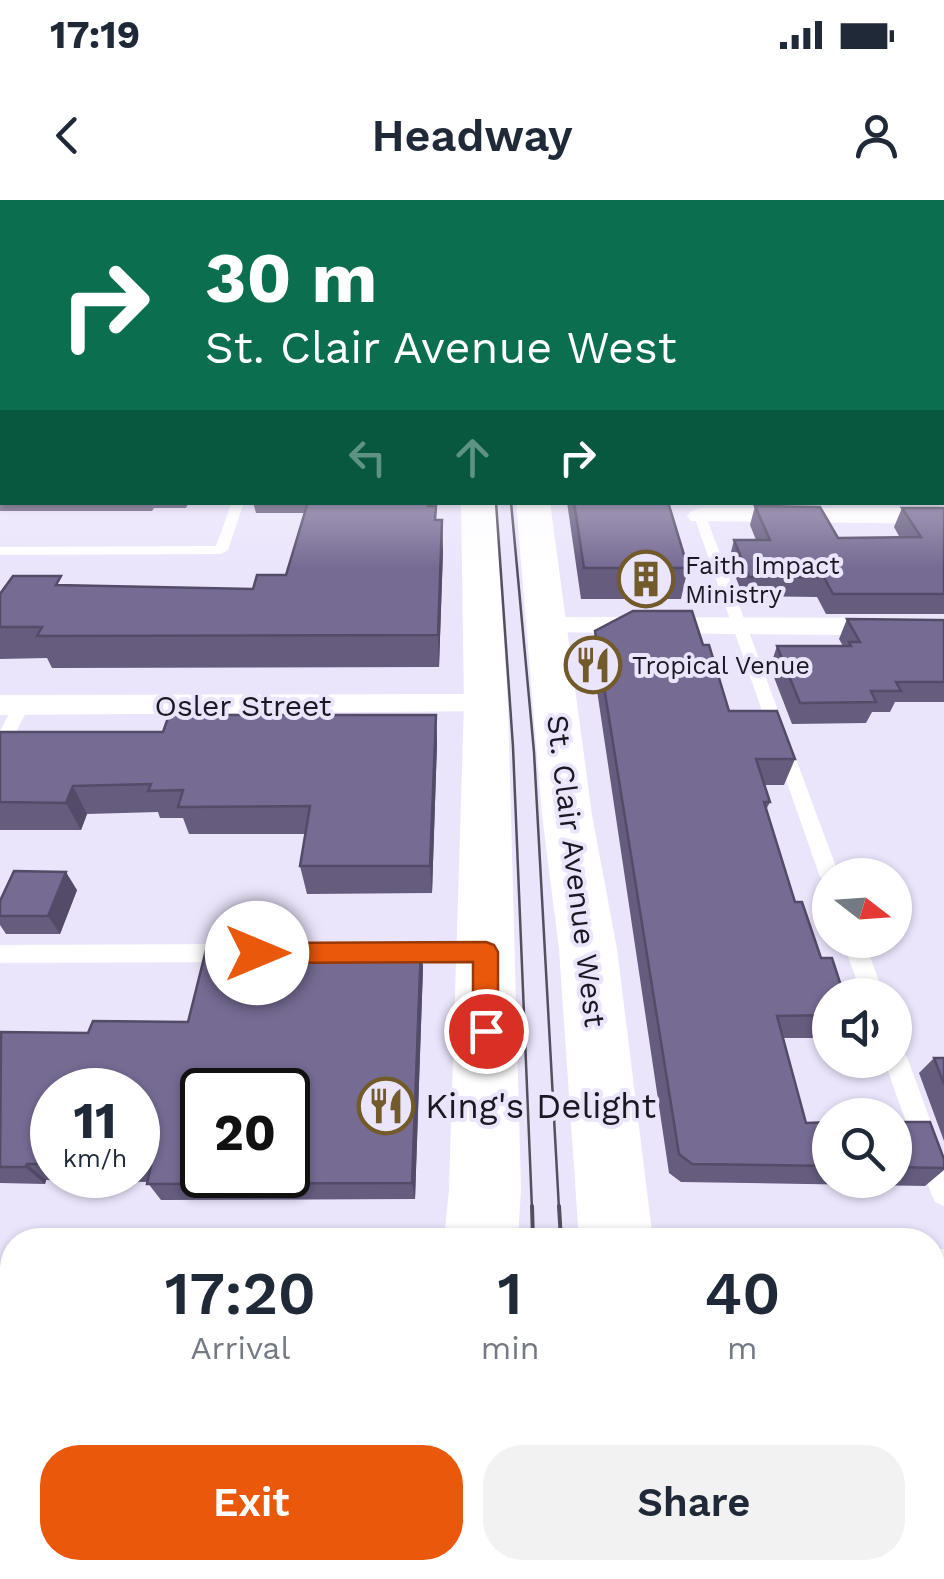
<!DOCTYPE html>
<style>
body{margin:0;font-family:"Work Sans",sans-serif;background:#f2f2f3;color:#1f2937;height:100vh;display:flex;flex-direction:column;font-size:38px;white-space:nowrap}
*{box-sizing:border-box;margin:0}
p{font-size:32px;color:#747a83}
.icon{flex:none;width:55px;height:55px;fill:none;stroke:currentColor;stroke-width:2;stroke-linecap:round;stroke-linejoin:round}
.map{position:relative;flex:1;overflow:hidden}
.panel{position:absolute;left:0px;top:1028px;width:945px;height:352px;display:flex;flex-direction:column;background:#fff;border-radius:40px 40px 0 0;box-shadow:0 2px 8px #0004}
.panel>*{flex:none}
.hud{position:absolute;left:0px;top:0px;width:945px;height:305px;box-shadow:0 2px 8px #0004;background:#0b6e4f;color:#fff;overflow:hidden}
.needle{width:65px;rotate:107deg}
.buttons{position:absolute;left:812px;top:658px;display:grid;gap:20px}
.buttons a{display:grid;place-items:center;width:100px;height:100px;border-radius:50%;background:#fff;box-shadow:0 2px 8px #0004;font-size:50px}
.speed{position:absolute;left:30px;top:868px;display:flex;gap:20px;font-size:50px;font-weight:700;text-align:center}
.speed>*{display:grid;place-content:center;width:130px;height:130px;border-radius:50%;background:#fff;box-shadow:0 2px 8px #0004;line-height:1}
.speed small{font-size:25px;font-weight:400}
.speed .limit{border:5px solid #111;border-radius:15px;background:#fff;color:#111}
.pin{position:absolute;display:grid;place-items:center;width:85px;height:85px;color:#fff;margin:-42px;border:5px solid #fff;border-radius:50%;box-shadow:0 2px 10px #0007}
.me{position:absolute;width:110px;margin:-55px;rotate:90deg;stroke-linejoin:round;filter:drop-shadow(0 0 8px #0008)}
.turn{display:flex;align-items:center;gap:35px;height:210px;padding:0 40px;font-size:45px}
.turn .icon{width:130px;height:130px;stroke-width:2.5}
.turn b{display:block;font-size:70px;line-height:85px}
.lanes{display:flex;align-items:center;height:95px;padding:0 40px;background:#0003;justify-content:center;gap:50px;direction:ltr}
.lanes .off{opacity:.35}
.eta{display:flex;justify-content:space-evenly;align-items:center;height:170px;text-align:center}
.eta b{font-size:60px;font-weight:600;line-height:70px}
.primary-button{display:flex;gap:20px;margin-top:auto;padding:20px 40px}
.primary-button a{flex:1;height:115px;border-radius:40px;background:#ea580c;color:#fff;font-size:40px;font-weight:600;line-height:115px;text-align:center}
.primary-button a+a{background:#f2f2f3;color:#1f2937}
.status{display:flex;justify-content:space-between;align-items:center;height:70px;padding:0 50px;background:#fff;direction:ltr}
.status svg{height:28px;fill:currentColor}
header{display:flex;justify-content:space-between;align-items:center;height:130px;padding:0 40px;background:#fff;font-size:45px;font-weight:600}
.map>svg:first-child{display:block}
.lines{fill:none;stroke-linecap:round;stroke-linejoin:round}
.service{fill:#fff;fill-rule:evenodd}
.minor{fill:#fff;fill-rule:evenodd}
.secondary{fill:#fff;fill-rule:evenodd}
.tram-far1{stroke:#53505d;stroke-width:2.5}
.tram{stroke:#53505d;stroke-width:4}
.wall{fill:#655c7e;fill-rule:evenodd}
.shaded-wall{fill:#534b67}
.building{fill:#766b93;stroke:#534b67;stroke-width:2.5;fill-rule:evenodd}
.route{fill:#ea580c;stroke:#983908;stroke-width:2.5}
.labels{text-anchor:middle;stroke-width:8;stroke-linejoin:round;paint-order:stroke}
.far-poi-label{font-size:25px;fill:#1a1822;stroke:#ebe5fc;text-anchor:start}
.street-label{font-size:30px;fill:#1a1822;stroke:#ebe5fc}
.near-poi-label{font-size:35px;fill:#1a1822;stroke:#ebe5fc;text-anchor:start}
</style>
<div class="status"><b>17:19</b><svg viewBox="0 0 49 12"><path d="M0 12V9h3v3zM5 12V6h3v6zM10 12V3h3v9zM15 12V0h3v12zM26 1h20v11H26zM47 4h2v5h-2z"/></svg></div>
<header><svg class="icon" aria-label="back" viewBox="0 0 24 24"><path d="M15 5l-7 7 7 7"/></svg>Headway<svg class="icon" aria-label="person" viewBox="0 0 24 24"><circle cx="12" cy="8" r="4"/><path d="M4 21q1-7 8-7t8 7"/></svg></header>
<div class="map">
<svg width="944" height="1379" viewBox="0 0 944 1379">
<rect width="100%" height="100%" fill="#ebe5fc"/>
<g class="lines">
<g class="service">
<path d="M232 302H244L228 350 221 354 0 355V347L216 346Z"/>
<path d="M696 313 706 316 839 675H830V685L820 677 694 316Z"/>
<path d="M22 500 30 505 6 551 0 553V531L16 501Z"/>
<path d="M842 740H864L884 795H862Z"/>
<path d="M483 743 491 746 494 752 491 758 483 761 397 762 389 759 386 753 389 747 397 744Z"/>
<path d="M233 744 241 747 244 753 241 759 233 762 0 763V745Z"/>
<path d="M895 846 903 850 907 857 944 958V1006L935 1002 931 993 884 860H895Z"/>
</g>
<g class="minor">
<path d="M700 308H944V324L691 321 687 316 691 311Z"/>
<path d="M547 417 944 418V436L537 432 532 426 537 420Z"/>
<path d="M486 494 498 497 502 504 498 511 0 515V495Z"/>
<rect x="932" y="1049" width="12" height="56"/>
<rect x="0" y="1067" width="12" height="56"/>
</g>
<g class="secondary">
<path d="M461 302H495L508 504 521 989 518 1040H444L449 989 464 504Z"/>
<path d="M516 302H550L592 615 617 749 653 1040H579L559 749 542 615Z"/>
<rect x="426" y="1368" width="92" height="11"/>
<path d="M596 1368H688L689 1379H597Z"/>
</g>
<g class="tram-far1">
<path d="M496 302 513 547 532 1009"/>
<path d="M511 302 534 552 559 1009"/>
</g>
<g class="tram">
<path d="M532 1006 533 1040"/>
<path d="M559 1006 561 1040"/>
<path d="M542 1368V1379"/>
<path d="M575 1368 576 1379"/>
</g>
</g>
<g class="wall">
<path d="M0 175H2V302H189L186 308H154L152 311H0Z"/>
<path d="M942 202H944V304H879L878 302H942Z"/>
<path d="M253 302H429L436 320 443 350 439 467 52 468 47 458 0 459V394L65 385 253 389 286 375 305 313H256Z"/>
<path d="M567 302H668L688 368 681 399H581Z"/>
<path d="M740 302H802L801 304H741Z"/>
<path d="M755 306 838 338H900L894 327 902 308H944V414H826L817 397 743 396 729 360 734 340H756L750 325Z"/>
<path d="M847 419 944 420V502H895L890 512H872L866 523 792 524 770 467 777 446H843L839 439Z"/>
<path d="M595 431 703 445 729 511 795 559 784 585H764L770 602 766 610 795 702 830 795V833L826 838H783L806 923 830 922V980H895V922L944 959V970L925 986 681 982 669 973 592 457Z"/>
<path d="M436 515 437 543 432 693 307 694 300 666 305 634H189L183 618H160L158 612 87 614 81 630H0V532H163Z"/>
<path d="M77 690 60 734H6L0 725V701Z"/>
<path d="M421 745 423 767 415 999 161 1000 147 982 46 980 45 984 0 983V834L88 833 188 822ZM52 890H138V975H52Z"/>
<path d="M934 858H944V941L919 873Z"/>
<path d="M731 1368H917L920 1379H733Z"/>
</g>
<g class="shaded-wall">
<path d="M442 320 443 350 439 467 438 435Z"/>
<path d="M436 515 437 543 432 693 430 666Z"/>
<path d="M73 586 87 614 81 630 66 603Z"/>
<path d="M66 672 77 690 60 734 48 716Z"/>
<path d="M421 745 423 767 415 999 412 983Z"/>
<path d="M27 964 46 980 45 984 25 967Z"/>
<path d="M373 1368H379L378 1379H373Z"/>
</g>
<g class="building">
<rect x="0" y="175" width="2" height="118"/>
<rect x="942" y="202" width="2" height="83"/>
<path d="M308 302H428V306H436L435 320H442L438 435 37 436 42 427H0V394L13 376H61L56 385 253 389 257 375H286Z"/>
<path d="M574 302H668L688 368H584Z"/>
<path d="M755 306 820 307 838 338 921 337 902 308H944V394H833L824 377H749L734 340H770Z"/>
<path d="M633 411H692L703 445H709L729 511H777L795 559H756L770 602H764L795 702H802L821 758H832L844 795H830V815L777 816 806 923 830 922V966L692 964 679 954 595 431Z"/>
<path d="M847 419 944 420V482H896L901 491H871L876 502 800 503 777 446H851L849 442H860Z"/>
<path d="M169 515H436L430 666H300L310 606 178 607 183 590 148 591 151 584 73 586 66 603 0 602V532H163Z"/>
<path d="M14 671 66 672 48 716H0V701Z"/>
<path d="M421 745 412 983 147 984 151 966H138V890H52V964H27L25 967H0L1 832 88 833 93 821 188 822 207 746ZM202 890H288V975H202Z"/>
<path d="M934 858H944V884Z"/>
<path d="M895 922H930L944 959V968L895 967Z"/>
<rect x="932" y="1161" width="12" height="167"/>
<path d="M0 1213H12V1368H373V1379H0Z"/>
<path d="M748 1368H917L920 1379H750Z"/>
</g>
<linearGradient id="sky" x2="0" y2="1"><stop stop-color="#9fbced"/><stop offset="0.48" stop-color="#f6f3fe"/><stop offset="1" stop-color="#f6f3fe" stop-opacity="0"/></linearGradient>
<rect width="944" height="368" fill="url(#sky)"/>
<path class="route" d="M486 742 494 745 498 752V831L495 839 486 843 476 839 473 831V762L257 763 249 760 245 753 249 746 257 743Z"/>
<defs>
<g id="building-ring" transform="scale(2.875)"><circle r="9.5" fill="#ebe5fc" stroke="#735a2b" stroke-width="1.5"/><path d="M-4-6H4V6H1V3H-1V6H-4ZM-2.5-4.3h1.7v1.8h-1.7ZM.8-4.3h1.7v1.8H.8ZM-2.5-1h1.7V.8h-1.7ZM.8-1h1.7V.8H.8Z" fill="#735a2b"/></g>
<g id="restaurant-ring" transform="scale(2.875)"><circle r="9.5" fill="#ebe5fc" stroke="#735a2b" stroke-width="1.5"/><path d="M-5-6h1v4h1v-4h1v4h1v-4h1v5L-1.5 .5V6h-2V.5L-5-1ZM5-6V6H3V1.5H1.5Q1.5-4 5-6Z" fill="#735a2b"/></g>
</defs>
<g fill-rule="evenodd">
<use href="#building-ring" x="646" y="379"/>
<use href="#restaurant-ring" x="593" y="465"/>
<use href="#restaurant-ring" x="386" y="906"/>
</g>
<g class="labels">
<g class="far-poi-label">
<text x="685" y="374">Faith Impact<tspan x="685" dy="29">Ministry</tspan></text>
<text x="632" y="474">Tropical Venue</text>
</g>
<g class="street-label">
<text x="243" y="516">Osler Street</text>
<text transform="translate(576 671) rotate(83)" y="10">St. Clair Avenue West</text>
</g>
<g class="near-poi-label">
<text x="425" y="918">King's Delight</text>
</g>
</g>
</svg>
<div class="buttons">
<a><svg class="needle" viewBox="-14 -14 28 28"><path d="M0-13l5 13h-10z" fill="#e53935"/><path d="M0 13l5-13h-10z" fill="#747a83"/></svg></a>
<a><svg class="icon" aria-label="sound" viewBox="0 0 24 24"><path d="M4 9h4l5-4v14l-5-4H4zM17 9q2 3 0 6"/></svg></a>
<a><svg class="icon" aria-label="search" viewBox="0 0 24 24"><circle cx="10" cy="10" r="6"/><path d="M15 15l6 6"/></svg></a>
</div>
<div class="speed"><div>11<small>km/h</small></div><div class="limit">20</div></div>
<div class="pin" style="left:486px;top:831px;background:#d93025"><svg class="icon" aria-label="arrive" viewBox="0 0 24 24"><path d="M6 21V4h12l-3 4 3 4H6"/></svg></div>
<svg class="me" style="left:257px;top:753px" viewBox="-20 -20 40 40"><circle r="19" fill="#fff"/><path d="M0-13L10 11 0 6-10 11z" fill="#ea580c"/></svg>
<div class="hud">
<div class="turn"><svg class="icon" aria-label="right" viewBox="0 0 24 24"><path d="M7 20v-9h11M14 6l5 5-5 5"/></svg><div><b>30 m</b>St. Clair Avenue West</div></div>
<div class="lanes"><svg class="icon off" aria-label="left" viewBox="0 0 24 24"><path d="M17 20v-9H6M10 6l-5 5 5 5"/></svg><svg class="icon off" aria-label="ahead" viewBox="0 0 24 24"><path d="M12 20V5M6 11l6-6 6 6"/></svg><svg class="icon" aria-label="right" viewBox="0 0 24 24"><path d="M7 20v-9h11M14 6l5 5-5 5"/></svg></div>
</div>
<section class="panel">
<div class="eta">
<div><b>17:20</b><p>Arrival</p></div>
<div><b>1</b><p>min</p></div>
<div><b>40</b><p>m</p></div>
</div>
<div class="primary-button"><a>Exit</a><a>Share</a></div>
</section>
</div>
